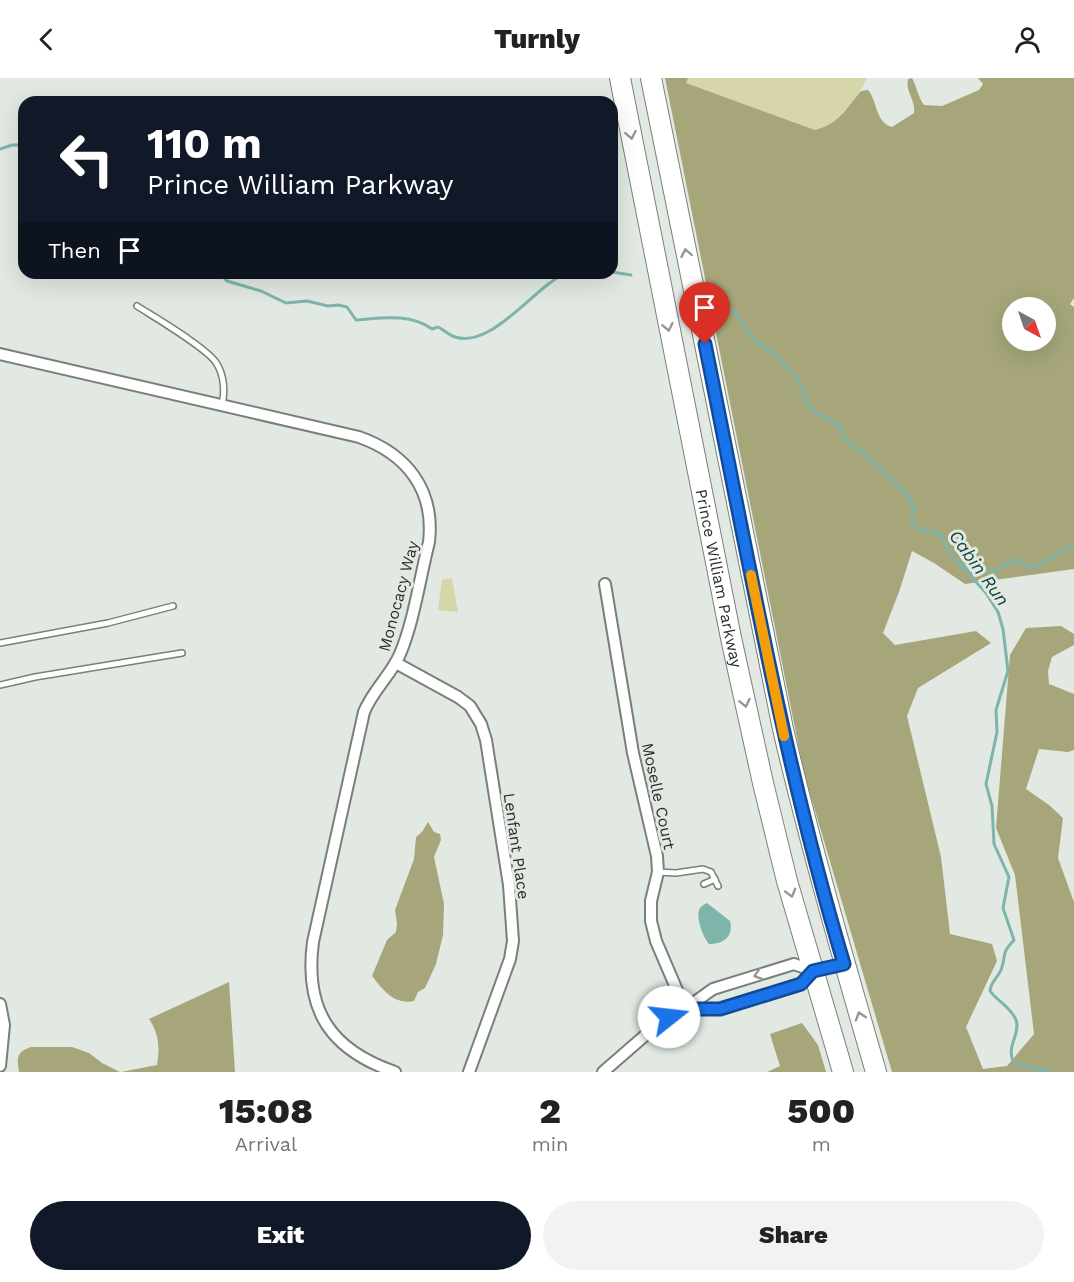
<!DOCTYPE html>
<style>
body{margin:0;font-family:"Work Sans",sans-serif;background:#f2f2f2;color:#222;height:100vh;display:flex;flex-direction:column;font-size:22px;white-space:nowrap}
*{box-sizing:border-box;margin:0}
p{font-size:20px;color:#767676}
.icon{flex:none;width:33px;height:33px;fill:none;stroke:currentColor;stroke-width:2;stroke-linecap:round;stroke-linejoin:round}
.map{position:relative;height:994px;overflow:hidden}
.sheet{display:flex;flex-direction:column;background:#fff;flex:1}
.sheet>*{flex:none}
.banner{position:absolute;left:18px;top:18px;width:600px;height:183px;border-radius:18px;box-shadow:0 6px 24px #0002;background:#111827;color:#fff;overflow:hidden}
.needle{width:39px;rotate:140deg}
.tools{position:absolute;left:1002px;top:219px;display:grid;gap:12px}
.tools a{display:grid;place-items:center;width:54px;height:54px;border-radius:50%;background:#fff;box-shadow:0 6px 24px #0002;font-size:30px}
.pin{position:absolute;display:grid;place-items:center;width:51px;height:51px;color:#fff;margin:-62px -26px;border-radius:50% 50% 50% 0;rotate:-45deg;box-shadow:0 0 6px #0007}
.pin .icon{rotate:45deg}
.me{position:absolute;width:66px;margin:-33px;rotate:74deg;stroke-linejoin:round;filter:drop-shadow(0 0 4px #0008)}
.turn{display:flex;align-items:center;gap:21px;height:126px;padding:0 30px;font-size:27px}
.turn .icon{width:78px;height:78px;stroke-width:2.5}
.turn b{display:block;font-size:42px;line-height:51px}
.then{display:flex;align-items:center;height:57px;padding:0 30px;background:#0003;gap:12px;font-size:22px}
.eta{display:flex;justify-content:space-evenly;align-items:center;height:102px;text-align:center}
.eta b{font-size:36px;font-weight:800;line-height:42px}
.button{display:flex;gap:12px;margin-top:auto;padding:12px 30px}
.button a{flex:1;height:69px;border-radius:36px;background:#111827;color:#fff;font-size:24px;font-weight:800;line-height:69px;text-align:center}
.button a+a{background:#f2f2f2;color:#222}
header{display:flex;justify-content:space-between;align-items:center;height:78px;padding:0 30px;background:#fff;font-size:27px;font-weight:800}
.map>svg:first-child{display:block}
.green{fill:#d6d6aa}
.forest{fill:#a6a67a;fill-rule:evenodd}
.water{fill:#7db5ab}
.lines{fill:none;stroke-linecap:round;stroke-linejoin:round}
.stream{stroke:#7db5ab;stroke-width:3}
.lane-casing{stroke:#798079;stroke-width:8}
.street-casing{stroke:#798079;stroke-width:14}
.highway-casing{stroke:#798079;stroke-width:22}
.lane{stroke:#fff;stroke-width:5}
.street{stroke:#fff;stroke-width:10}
.highway{stroke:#fff;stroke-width:20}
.oneway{stroke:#959695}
.route-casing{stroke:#114b97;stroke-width:15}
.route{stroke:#1a73e8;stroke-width:10}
.slow{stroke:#f59e0b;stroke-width:10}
.labels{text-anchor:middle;stroke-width:6;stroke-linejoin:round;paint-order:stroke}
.street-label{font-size:16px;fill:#2b2e2b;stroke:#e2e9e2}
.water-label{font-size:18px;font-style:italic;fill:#13453e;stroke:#e2e9e2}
</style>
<header><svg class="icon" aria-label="back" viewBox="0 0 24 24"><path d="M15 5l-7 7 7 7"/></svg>Turnly<svg class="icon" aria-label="person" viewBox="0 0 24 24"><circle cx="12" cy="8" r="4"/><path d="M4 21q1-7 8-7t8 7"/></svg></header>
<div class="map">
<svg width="1074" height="994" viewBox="0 0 1074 994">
<rect width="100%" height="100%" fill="#e2e9e2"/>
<g class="green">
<path d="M688 0H867C859 16 846 38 830 48 826 50 820 51 815 52L685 5Z"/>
<path d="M452 500 458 534 438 532 442 502Z"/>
</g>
<g class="forest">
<path d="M665 0H688L686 5 815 52C839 46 846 31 861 13L868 12C878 24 875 44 892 49L914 35C916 22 905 14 908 1L912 0C917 9 918 19 924 27L942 28 979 12 983 6 978 0H1074V220L1070 226 1074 229V491L965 506 934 485 912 473 899 514 883 555 895 567 976 553 991 565 918 610 907 638 941 779 950 856 992 866 997 883 966 949 983 991 1007 988 1034 956 1015 797 996 750 1010 577 1026 550 1061 548 1074 556V567L1052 579 1048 593 1049 606 1074 616V672L1068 674 1039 671 1026 711 1049 727 1063 740 1058 780 1074 824V994H892L804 695ZM1012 230H1046V262H1012Z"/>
<path d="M428 744 434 754 440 756 441 762 434 779 444 826 443 857 436 886 425 910 418 914 414 923C394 927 383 912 372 898L387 862 396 854 397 845 395 832 414 781 416 759 422 754Z"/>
<path d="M229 904 235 994H121L157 987C160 969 159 956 149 941Z"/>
<path d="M802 945 818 967 826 994H767L780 988 770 956Z"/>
<path d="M31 969H72L89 975 102 985 120 994H19C17 980 16 974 31 969Z"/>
</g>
<path class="water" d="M707 825 730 843C734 859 723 866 709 866 703 860 696 839 699 832 701 828 703 827 707 825Z"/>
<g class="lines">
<g class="stream">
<path d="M0 71 12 67H24"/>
<path d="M612 194 631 197"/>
<path d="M220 195 227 203 261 213 286 225 307 223 328 228 338 227 347 229 356 242C382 240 410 235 432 251L438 249C444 252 449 257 455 259 492 271 534 209 566 195"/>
<path d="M721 225 727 227 736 236 751 259 775 277 791 294 797 300 808 326 816 335 836 346 843 353V360L848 364 864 375 905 415 913 426 912 444 919 452 940 456 951 476 986 515 998 534 1003 551 1008 593 996 632 997 654 986 706 992 728 994 766 1009 799 1003 830 1014 862C1000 877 1007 876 1001 892 997 901 991 903 990 913 997 923 1011 929 1016 942 1021 956 1005 969 1014 985L1050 994"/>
<path d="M962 486 978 493H995L1013 481 1029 489 1036 488 1074 467"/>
</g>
<g class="lane-casing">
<g id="lane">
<path d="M137 228C154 239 209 271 217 286 225 300 225 313 222 327"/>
<path d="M0 565 108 545 173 528"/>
<path d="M0 607 35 599 182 575"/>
<path d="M658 794 676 795 703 791 711 794 718 808"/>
<path d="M704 806 715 801"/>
</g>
</g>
<g class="street-casing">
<g id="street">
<path d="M0 276 359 359C407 376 435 412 429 464 420 499 414 543 400 576 391 597 373 612 364 634L313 864C304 933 331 972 395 994"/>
<path d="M605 506 633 675 657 778 658 794 651 823V843L656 863 685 931"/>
<path d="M396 585 458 619 470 628 481 646 486 662 509 807 513 863 510 881 469 994"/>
<path d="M0 926 4 947 0 988"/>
<path d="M685 931H720L801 906 813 893 844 886"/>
<path d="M603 994 657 947 685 931 713 911 794 886 813 893"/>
</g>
</g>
<g class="highway-casing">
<g id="highway">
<path id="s1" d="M620 0 731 560 763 705 787 803 843 994"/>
<path d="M651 0 783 651C810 766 843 880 876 994"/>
</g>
</g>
<use href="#lane" class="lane"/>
<use href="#street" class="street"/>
<use href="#highway" class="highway"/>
</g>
<defs><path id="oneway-chevron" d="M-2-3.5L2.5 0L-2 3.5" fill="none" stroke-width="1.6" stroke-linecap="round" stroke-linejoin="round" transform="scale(1.5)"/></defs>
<g class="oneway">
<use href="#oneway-chevron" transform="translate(631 57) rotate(79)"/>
<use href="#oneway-chevron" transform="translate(686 175) rotate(-101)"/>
<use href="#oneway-chevron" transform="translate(668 249) rotate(78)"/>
<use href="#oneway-chevron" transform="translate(745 625) rotate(78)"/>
<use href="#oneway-chevron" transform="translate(791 815) rotate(74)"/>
<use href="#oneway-chevron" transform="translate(758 897) rotate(163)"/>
<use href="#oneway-chevron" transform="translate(860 938) rotate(-107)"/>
</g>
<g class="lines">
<g class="route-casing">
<path id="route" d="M669 939 685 931H720L801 906 813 893 844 886C783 683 747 473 705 266"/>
</g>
<use href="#route" class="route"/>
<path class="slow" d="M751 497 784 658"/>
</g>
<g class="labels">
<g class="street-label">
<text dy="6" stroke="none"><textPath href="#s1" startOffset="510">Prince William Parkway</textPath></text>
<text transform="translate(398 518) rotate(-75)" y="6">Monocacy Way</text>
<text transform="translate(659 718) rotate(78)" y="6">Moselle Court</text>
<text transform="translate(517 768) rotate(82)" y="6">Lenfant Place</text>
</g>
<g class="water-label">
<text transform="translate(979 490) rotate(54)" y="6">Cabin Run</text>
</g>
</g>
</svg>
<div class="tools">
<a><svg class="needle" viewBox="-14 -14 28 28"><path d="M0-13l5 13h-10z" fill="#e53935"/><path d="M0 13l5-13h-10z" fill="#767676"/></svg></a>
</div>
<div class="pin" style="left:705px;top:266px;background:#d93025"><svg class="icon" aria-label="arrive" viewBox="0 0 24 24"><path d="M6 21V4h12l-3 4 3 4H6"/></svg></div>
<svg class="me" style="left:669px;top:939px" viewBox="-20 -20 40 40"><circle r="19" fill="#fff"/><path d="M0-13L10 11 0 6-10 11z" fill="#1a73e8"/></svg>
<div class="banner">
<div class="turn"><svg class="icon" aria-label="left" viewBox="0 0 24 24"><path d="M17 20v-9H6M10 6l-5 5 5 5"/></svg><div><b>110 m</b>Prince William Parkway</div></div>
<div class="then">Then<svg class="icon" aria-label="arrive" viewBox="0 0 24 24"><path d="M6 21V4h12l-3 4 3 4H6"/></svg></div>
</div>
</div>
<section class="sheet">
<div class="eta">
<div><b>15:08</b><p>Arrival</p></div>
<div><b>2</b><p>min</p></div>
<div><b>500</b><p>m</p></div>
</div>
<div class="button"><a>Exit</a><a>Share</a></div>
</section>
